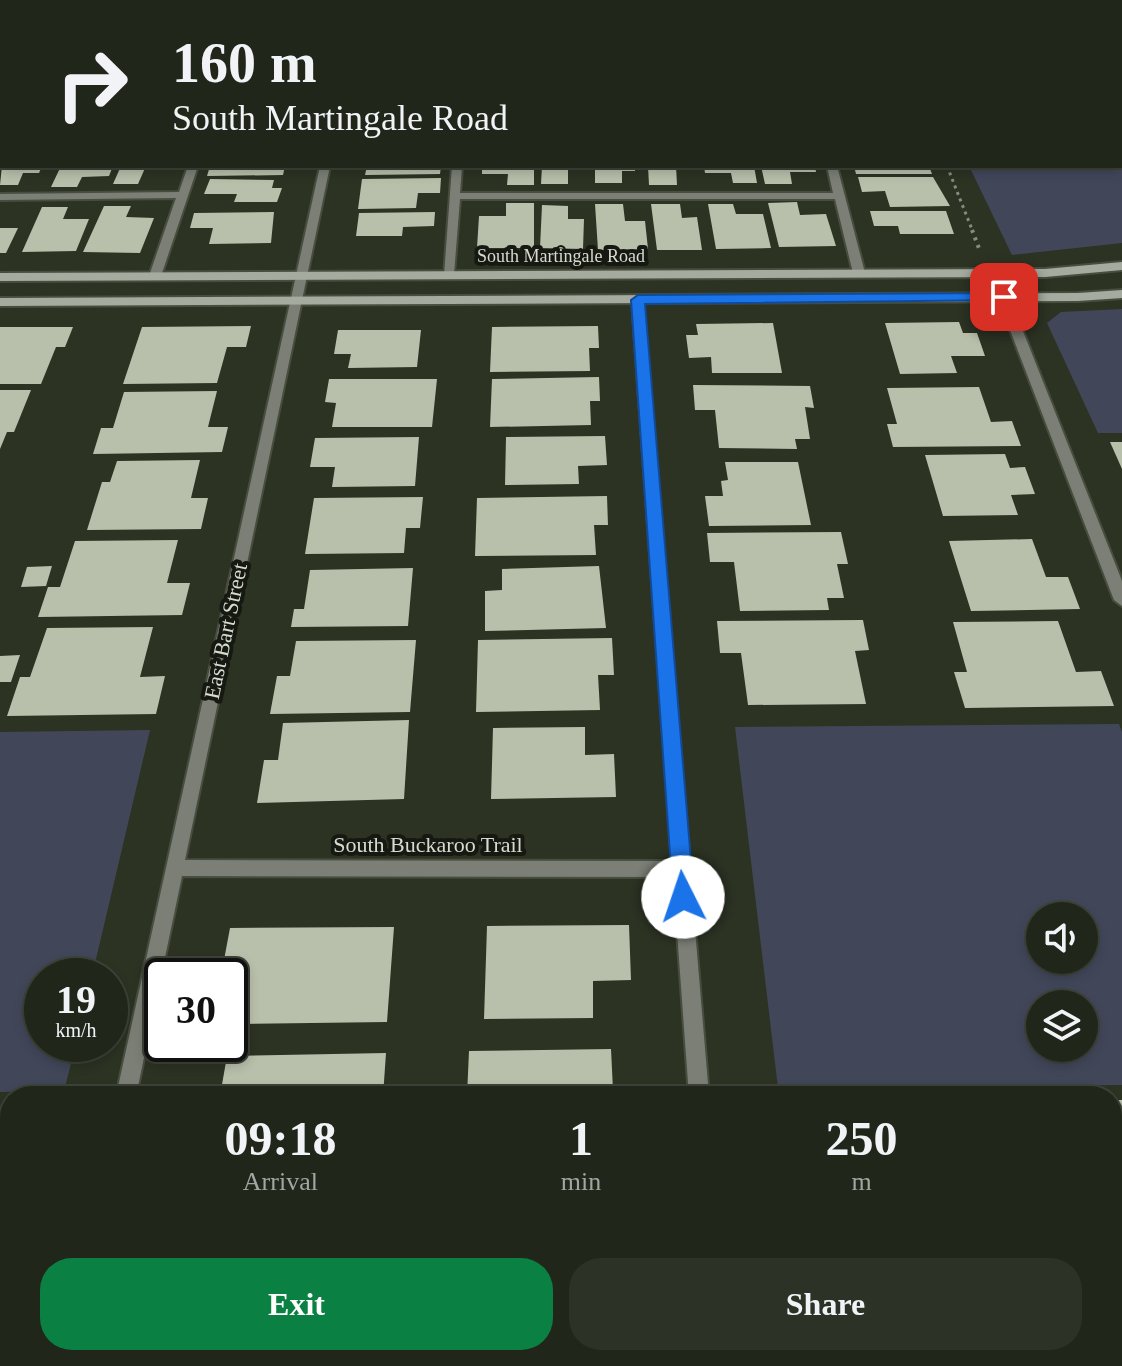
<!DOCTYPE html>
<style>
body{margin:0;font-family:Georgia,serif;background:#2d3227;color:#f1f3f6;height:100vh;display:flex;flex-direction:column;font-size:30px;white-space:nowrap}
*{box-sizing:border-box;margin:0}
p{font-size:26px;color:#a2a5a2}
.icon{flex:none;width:44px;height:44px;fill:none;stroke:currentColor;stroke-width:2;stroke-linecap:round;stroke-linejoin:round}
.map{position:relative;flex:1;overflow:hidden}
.side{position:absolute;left:0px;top:1086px;width:1122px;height:280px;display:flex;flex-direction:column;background:#21261a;border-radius:32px 32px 0 0;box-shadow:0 4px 12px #0003,0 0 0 2px #3e4339}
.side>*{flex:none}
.banner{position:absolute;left:0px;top:0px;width:1122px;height:168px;box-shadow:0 4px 12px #0003,0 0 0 2px #3e4339;background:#21261a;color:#f1f3f6;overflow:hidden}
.fabs{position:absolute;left:1026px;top:902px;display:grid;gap:16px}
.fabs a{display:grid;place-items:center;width:72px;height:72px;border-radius:50%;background:#21261a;box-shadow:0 4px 12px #0003,0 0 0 2px #3e4339;font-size:40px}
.speed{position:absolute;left:24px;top:958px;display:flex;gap:16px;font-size:40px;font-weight:700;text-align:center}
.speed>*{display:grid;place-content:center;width:104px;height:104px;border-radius:50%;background:#21261a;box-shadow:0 4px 12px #0003,0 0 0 2px #3e4339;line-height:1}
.speed small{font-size:20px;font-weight:400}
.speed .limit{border:4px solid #111;border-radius:12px;background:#fff;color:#111}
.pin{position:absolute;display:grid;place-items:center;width:68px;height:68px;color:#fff;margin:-34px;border-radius:16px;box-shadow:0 4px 12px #0006}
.me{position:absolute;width:88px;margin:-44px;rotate:356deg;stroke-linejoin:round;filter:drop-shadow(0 0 6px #0008)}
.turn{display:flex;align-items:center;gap:28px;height:168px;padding:0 40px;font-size:36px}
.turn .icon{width:104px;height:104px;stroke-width:2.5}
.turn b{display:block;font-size:56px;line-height:68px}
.eta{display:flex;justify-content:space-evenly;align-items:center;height:136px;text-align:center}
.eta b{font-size:48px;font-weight:800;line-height:56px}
.action{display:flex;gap:16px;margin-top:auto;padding:16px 40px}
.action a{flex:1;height:92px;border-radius:32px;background:#0b8043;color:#fff;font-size:32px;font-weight:800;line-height:92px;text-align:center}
.action a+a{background:#2d3227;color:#f1f3f6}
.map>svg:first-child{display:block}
.green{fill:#414759;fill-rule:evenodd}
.building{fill:#b8c0ac}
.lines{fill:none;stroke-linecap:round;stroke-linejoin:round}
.lane-casing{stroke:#474e3f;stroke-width:4}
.street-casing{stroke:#474e3f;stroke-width:4}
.secondary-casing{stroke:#474e3f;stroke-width:4}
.path-far1{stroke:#858b7d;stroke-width:3;stroke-dasharray:3 4;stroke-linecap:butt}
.path{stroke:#858b7d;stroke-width:4;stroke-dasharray:3 5;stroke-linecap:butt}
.lane{fill:#7b7f76;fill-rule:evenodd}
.street{fill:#7b7f76;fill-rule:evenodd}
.secondary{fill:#a5ab9e;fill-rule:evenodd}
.route{fill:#1a73e8;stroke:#114b97;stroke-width:2}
.labels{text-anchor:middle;stroke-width:8;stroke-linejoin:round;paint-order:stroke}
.far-street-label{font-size:18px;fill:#d6dbd0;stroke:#161912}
.street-label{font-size:22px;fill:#d6dbd0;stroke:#161912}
</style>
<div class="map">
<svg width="1122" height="1366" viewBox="0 0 1122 1366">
<rect width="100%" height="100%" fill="#2c3323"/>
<g class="green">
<path d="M1122 93V243L1012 255 969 166H1120Z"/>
<path d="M1122 309V433H1098L1047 323 1061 312Z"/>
<path d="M1119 724 1122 732V1085L778 1088 735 727ZM1040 916H1084V960H1040ZM1040 1004H1084V1048H1040Z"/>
<path d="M150 730 92 976H42V1044H76L64 1091 0 1092V732Z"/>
</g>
<g class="building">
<path d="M2 166H42L39 173H23L18 185H0Z"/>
<path d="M61 166H113L109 176 82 177 77 187H51Z"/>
<path d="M121 166H146L138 184H113Z"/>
<path d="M210 166H285L283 175 207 176Z"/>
<path d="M367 166H441L440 174 365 175Z"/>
<path d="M482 166H534V185H507L508 174H482Z"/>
<path d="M542 166H568V184H541Z"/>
<path d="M595 166H635V171H622V183H595Z"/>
<path d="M648 166H676L677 185H649Z"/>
<path d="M704 166H754L757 183H733L731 173H705Z"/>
<path d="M761 166H815L816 172H790L792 184H765Z"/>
<path d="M854 166H929L932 174H856Z"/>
<path d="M858 177H933L950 206 890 207 885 191 862 192Z"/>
<path d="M441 178 440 193H418L416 208 358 209 362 179Z"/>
<path d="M210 179 274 180 272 188H282L277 202H234L237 194H204Z"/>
<path d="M797 202 800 215 826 214 836 246 779 247 768 203Z"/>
<path d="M506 203H534V248H477L479 216H506Z"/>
<path d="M595 204H623L625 221H645L648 249 598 250Z"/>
<path d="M651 204H680L682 218 697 217 702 250H657Z"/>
<path d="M708 204H733L736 214H763L771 248 716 249Z"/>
<path d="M542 205 568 206V219H584L583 249 540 248Z"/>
<path d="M104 206H131L126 217 154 218 140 253 83 252Z"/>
<path d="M42 207H68L63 219H89L76 251 22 252Z"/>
<path d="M870 211H946L954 234H900L898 226H874Z"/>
<path d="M274 212 271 243 209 244 213 228H190L194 213Z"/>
<path d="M435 212 434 226 403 227 402 236H356L359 213Z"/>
<path d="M0 228H18L6 253H0Z"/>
<path d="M959 322 963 333H977L985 356H951L957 373 900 374 885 323Z"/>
<path d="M773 323 782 373H712L711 357 689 358 686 335H698L696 324Z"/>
<path d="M251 326 246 347H227L217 383 123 384 142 327Z"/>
<path d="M598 326 599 348H589L590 371 490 372 492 327Z"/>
<path d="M0 327H73L65 347H56L41 384H0Z"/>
<path d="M338 330H421L417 367 348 368 351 354H334Z"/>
<path d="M599 377 600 401H590L591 425 490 427 492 379Z"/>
<path d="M329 379H437L432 427H332L336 403 325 402Z"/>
<path d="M693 385 810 386 814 408 805 407 810 439H795L797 449 719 448 715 410H695Z"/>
<path d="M979 387 991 422 1012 421 1021 446 893 447 887 424H897L887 388Z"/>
<path d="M0 390H31L14 432H7L0 449Z"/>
<path d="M217 391 208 427H228L222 452 93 454 101 428H113L124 392Z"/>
<path d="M605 436 607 465 578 466 579 484 505 485 506 437Z"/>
<path d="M419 437 415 486 332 487 335 467H310L315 438Z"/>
<path d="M1110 442H1122V469Z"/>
<path d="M1005 454 1010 468 1025 467 1035 494 1011 495 1018 515 943 516 925 455Z"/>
<path d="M200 460 191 498H208L201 529 87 530 102 482H110L117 461Z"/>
<path d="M725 462H798L811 525 709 526 705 496H723L721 481 728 480Z"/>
<path d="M607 496 608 525H594L596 555 475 556 477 498Z"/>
<path d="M423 497 420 528H406L404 553 305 554 314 498Z"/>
<path d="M841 532 848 564H837L844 598H827L829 610 740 611 734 562H710L707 533Z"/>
<path d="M1032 539 1046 577H1068L1080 609 971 611 949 541Z"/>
<path d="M178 540 167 583H190L182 615 38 617 48 587H60L75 541Z"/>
<path d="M52 566 46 586 21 587 27 567Z"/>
<path d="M599 566 606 628 485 631V591L502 590V569Z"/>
<path d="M413 568 408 626 291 627 294 609H304L310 570Z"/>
<path d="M863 620 869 650 855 651 866 704 748 705 741 653H720L717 621Z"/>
<path d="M1058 621 1076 672 1101 671 1114 706 965 708 954 672H967L953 622Z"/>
<path d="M153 627 140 677 165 676 156 714 7 716 20 677H30L47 628Z"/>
<path d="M612 638 614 675H598L600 710 476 712 478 640Z"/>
<path d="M416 640 410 712 270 714 277 676H290L296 641Z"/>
<path d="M20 655 11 682H0V656Z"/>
<path d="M409 720 404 799 257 803 264 760H278L283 723Z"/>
<path d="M585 727V755L614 754 616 797 491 799 493 728Z"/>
<path d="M629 925 631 980 593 981V1018L484 1019 487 926Z"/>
<path d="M394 927 387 1022 237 1024 245 978 221 976 230 928Z"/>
<path d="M611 1049 613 1090H636V1096H467L469 1051Z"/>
<path d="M386 1053 383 1096H220L227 1056Z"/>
<path d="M1112 1100H1122L1121 1183 1112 1151Z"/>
<path d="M0 1110H10V1186L1 1222Z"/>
<path d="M168 1356H347L346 1366H167Z"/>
<path d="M455 1356H622V1366H454Z"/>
<path d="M840 1356H999L1001 1366H841Z"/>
</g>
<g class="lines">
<g class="lane-casing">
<g id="lane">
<rect x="646" y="0" width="8" height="2"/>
<path d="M1047 0H1056L1057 2H1048Z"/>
<rect x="0" y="18" width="2" height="6"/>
<rect x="1120" y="31" width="2" height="6"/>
<rect x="0" y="75" width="2" height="6"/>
<path d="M188 166H198L161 276 155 280 149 276 176 198 0 200V194L179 192Z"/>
<path d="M452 166H462L460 193H833L827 166H837L865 273 859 277 853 273 835 199H460L454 274 452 276H444Z"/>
</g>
</g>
<g class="street-casing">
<g id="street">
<path d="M937 0H945L946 2H938Z"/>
<rect x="0" y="125" width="2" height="6"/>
<path d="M320 166H330L185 860 672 861 632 300 634 297H642L709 1096H689L673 877 182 876 136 1096H116Z"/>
<path d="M994 269 1000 273 1122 581V606L1114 600 988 273Z"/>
<path d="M60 1356H82L81 1366H57Z"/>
<path d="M709 1356H731L733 1366H709Z"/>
</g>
</g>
<g class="secondary-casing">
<g id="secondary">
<path d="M1122 262V270L1045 277 0 281V273L1045 269Z"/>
<path d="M1122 290V298L1078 301 0 306V298L1078 293Z"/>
</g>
</g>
<path class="path-far1" d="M947 166 973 232"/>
<path class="path" d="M972 230 980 251"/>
<use href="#lane" class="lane"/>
<use href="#street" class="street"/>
<use href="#secondary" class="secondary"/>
</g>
<path class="route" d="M1004 293 1010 297 1008 300 645 304 694 897 691 904 683 907 676 904 673 897 631 300 638 295Z"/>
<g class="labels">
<g class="far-street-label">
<text x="561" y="262">South Martingale Road</text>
</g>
<g class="street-label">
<text transform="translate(225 631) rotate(-78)" y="8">East Bart Street</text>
<text x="428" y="852">South Buckaroo Trail</text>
</g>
</g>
</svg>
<div class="fabs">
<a><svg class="icon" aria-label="sound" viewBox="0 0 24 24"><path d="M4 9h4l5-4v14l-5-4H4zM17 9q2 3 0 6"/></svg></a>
<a><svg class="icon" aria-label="layers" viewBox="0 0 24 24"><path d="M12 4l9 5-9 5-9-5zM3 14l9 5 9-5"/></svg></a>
</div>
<div class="speed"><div>19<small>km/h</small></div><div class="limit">30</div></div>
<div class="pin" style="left:1004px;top:297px;background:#d93025"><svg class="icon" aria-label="arrive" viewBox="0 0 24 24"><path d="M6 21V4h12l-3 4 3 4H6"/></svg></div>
<svg class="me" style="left:683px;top:897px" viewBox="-20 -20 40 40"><circle r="19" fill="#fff"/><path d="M0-13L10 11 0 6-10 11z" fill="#1a73e8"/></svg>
<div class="banner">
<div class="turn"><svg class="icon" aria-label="right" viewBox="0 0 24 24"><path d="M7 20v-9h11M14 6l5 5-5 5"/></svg><div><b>160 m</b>South Martingale Road</div></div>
</div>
<section class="side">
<div class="eta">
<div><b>09:18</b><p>Arrival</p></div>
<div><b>1</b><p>min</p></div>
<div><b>250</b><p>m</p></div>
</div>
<div class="action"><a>Exit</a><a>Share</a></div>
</section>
</div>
